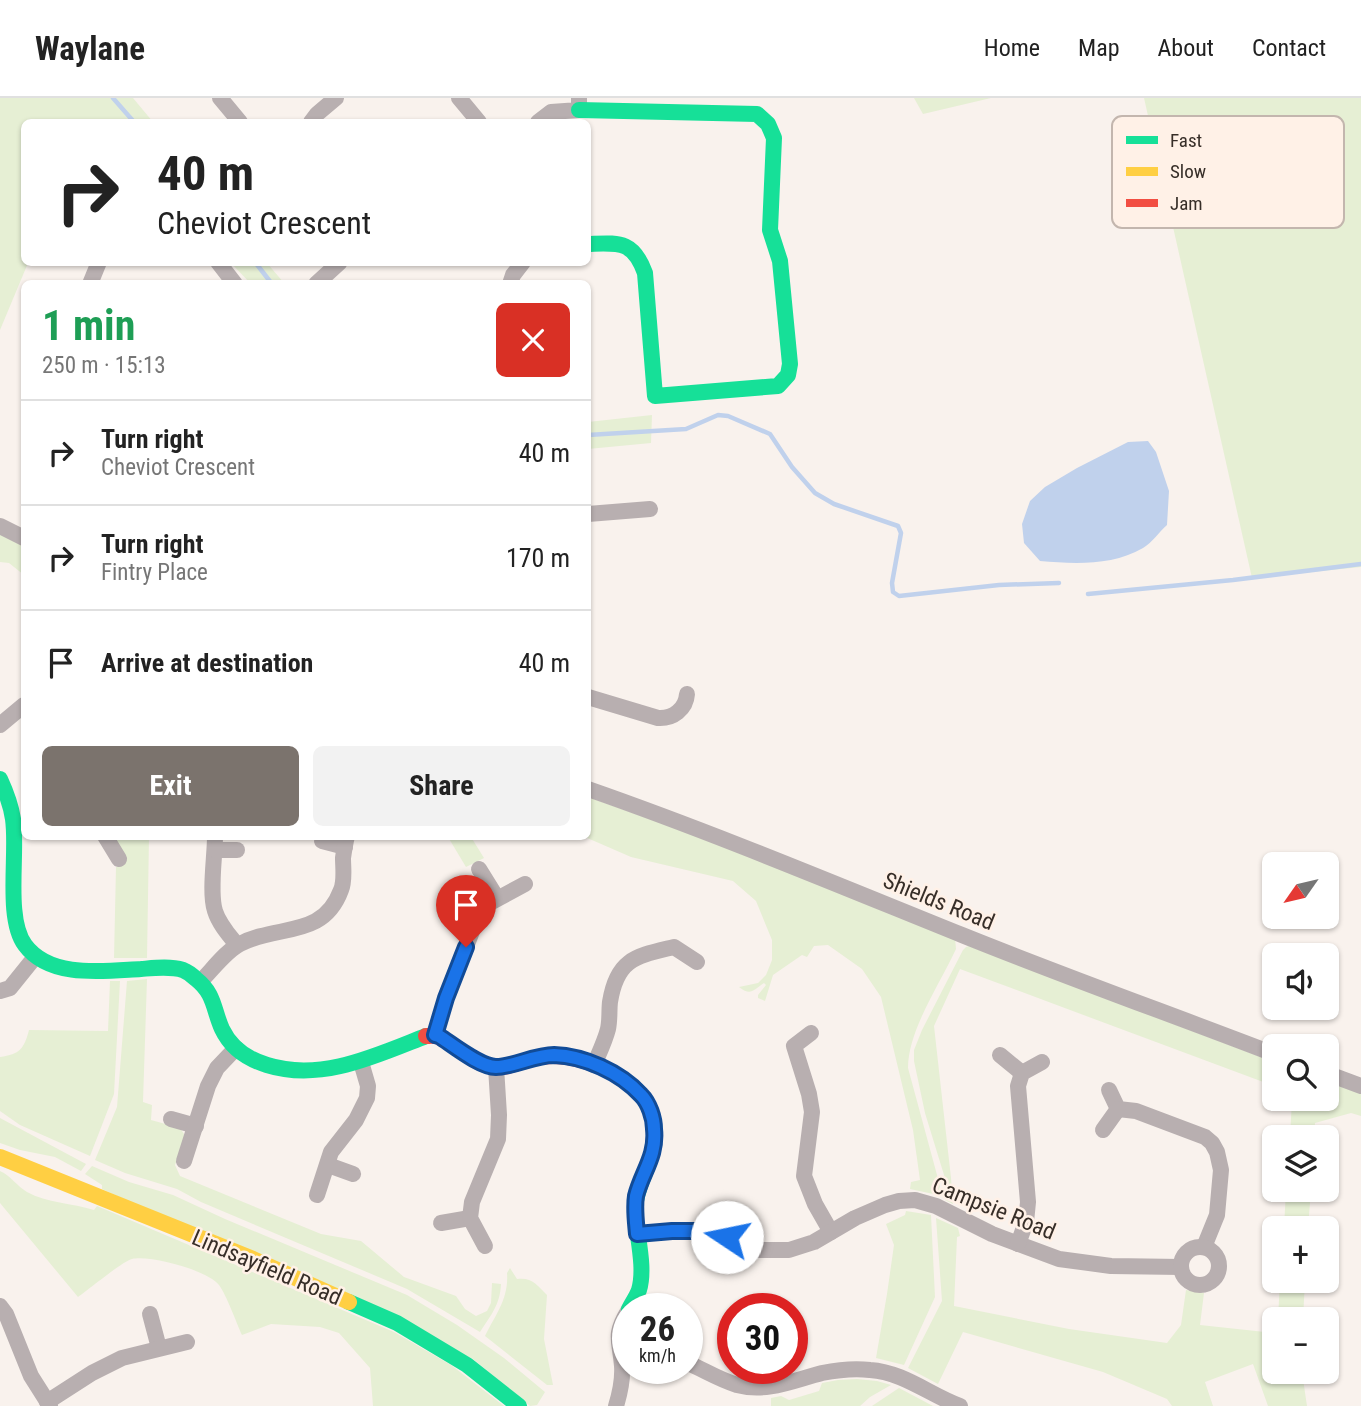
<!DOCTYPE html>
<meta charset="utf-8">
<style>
body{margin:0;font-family:"Roboto Condensed",sans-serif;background:#f2f2f2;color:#222;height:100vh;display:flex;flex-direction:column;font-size:26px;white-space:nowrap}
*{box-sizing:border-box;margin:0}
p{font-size:23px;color:#767676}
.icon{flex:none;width:38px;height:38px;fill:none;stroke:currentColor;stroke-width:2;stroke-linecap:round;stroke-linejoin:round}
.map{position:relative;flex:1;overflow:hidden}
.panel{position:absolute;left:21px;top:182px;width:570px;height:560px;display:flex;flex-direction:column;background:#fff;border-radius:10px;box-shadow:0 2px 5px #0004}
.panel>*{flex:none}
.banner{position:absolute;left:21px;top:21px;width:570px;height:147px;border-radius:10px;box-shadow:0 2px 5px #0004;background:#fff;color:#222;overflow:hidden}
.needle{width:46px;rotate:236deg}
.tools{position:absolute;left:1262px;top:754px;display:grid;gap:14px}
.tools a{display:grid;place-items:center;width:77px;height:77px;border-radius:10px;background:#fff;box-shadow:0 2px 5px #0004;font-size:35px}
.speed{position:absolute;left:612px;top:1195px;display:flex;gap:14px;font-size:35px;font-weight:700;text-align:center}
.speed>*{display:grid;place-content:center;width:91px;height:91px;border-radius:50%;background:#fff;box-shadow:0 2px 5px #0004;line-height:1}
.speed small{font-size:18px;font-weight:400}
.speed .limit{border:10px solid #d22;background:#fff;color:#111}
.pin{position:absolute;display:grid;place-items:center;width:60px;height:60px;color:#fff;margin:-72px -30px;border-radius:50% 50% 50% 0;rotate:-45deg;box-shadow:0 0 7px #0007}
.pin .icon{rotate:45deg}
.me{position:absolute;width:77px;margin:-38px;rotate:281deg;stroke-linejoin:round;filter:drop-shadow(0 0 5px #0008)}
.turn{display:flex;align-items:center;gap:24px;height:147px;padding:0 21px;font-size:32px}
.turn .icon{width:91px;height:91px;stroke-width:2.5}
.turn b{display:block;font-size:49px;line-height:60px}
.round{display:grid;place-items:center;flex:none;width:74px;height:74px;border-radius:10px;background:#f2f2f2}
.overview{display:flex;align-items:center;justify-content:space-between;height:119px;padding:0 21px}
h1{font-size:42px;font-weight:700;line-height:52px;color:#1e9e55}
.primary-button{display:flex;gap:14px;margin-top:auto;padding:14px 21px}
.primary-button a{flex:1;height:80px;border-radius:10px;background:#7b736d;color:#fff;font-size:28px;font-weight:700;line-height:80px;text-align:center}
.primary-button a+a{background:#f2f2f2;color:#222}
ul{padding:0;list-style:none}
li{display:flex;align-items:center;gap:21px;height:105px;padding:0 21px;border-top:2px solid #e0e0e0}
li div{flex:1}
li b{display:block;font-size:26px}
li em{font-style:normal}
header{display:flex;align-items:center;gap:42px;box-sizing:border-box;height:98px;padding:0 35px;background:#fff;border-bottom:2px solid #e0e0e0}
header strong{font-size:33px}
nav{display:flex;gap:38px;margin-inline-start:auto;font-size:24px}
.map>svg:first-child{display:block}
.green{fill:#e6efd4}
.water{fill:#c0d1ec}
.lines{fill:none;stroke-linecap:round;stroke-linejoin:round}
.stream{stroke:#c0d1ec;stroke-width:4.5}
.street{stroke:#b8afb0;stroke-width:16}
.fast{stroke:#16e098;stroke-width:16}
.slow{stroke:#ffcf43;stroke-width:16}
.jam{stroke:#f24e42;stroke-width:16}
.route-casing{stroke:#114b97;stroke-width:18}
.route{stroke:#1a73e8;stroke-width:12}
.labels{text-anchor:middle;stroke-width:5;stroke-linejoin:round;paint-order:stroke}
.street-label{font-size:23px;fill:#372e28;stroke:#fff1e7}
.key{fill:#fff1e7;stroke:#c3b6ae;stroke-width:2}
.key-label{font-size:19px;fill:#372e28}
</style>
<header>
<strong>Waylane</strong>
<nav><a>Home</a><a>Map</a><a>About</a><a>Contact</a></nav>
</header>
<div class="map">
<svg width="1361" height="1308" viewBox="0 0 1361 1308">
<rect width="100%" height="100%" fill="#f9f2ed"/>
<g class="green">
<path d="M0 0H133L153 24H24V164L28 165 0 232Z"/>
<path d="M914 0H991L923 16Z"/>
<path d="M1144 0H1361V469L1252 480Z"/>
<path d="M231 165H267L284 185H250Z"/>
<path d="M652 317 651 345 588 351V324Z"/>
<path d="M0 435 24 447V477L9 465 0 464Z"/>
<path d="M588 699 717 745 955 840 956 851C940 886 908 932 908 970L940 1088 938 1097 910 1091 911 1084 920 1082 913 1032 881 899 862 871 828 847 814 848 807 859 802 857 773 877 765 903 758 900V897L766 887 764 885C752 893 751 898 739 889L758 885 766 877 772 862V842L756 803 733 783 631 759 585 739 588 738Z"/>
<path d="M112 739H149L147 860H114L116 769 123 767Z"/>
<path d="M448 739H471L484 760 466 769Z"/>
<path d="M969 848 1274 964V988L960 871 934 928 951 1080 953 1106 945 1102 948 1090 925 1015 914 963V952L922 932 963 852 966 849Z"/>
<path d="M147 881 143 1004 152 1007 151 1022 180 1030 184 1036V1040L175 1067 180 1078 321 1136 361 1143 404 1179 456 1198 465 1211 476 1218 487 1213 491 1205 492 1185 501 1186C500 1207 491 1217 480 1234L407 1191 201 1104 177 1091 125 1075 95 1062 117 1009 127 883Z"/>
<path d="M110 883H120L114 996 90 1058 20 1027 0 1013V959C20 956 24 951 29 932L108 933Z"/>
<path d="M1327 983 1361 995V1018L1351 1015 1315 1025 1314 1039 1290 1040 1292 1001H1326Z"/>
<path d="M0 1020 86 1066 81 1073 55 1059 20 1052 0 1045Z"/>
<path d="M92 1068 129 1084 173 1097 225 1121 407 1197 457 1227 504 1260 545 1294 537 1307 530 1308 473 1261 102 1091V1087L85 1076Z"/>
<path d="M0 1073C11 1078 17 1088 27 1094 47 1105 72 1105 94 1112L97 1108 394 1234 451 1267 504 1308H373L370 1270 339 1235 320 1229 271 1226 242 1237C236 1224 227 1198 219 1187 207 1172 150 1157 132 1161 123 1163 88 1192 78 1199L0 1105Z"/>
<path d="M1286 1092H1311L1308 1130H1284Z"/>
<path d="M906 1113 931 1117 935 1199 904 1267 876 1260 887 1196 894 1147 886 1126 905 1117Z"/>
<path d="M936 1120 958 1130 960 1138 957 1139 954 1208 1069 1231 1167 1245 1181 1227 1186 1192 1204 1195 1200 1227 1274 1235V1274H1302L1307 1308H1268L1253 1266 1205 1284 1213 1308H1172L1167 1301 1103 1274 963 1234 938 1286 908 1270 942 1203Z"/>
<path d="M510 1170 517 1181C532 1179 537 1187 547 1197L544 1241 553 1287H547L485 1238C496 1216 509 1200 507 1175Z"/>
<path d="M1280 1183H1305L1303 1221H1278Z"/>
<path d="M857 1281 877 1283 891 1287 870 1299 860 1308H771V1300L781 1298 789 1302 819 1293 822 1285 838 1282Z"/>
<path d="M899 1290 933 1308H872Z"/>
</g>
<path class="water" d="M1148 343 1156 354 1169 393 1167 427C1159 434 1152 445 1143 450 1112 468 1074 466 1040 463L1024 445 1022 426 1030 403 1045 389 1077 370 1128 344Z"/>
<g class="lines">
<g class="stream">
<path d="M113 0 134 24"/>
<path d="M255 164 272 186"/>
<path d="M588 337 686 331 718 317 728 318 770 336 792 369 815 395 834 406 898 428 901 435 892 485 893 494 899 498 999 487 1059 485"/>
<path d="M1088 496 1233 482 1361 466"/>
</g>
<g class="street">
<path d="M220 0 240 24"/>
<path d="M459 0 479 24"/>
<path d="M311 24 317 16 336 0"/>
<path d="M538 24 551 14 579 12V0"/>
<path d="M218 164 235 186"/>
<path d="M90 186 99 164"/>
<path d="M316 186 340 164"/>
<path d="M510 186 513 177 523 164"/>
<path d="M588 416 650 411"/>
<path d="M0 428 24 440"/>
<path d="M588 599 658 620C673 621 686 611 687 596"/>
<path d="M0 627 24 607"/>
<path d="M588 691C714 735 838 787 962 837 1066 879 1170 916 1274 956"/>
<path d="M105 738 119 761"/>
<path d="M215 738C215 759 209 795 215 813 219 826 229 837 237 847"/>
<path d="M322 743 345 749"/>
<path d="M215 752H237"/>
<path d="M479 771 497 800"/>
<path d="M201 883C212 872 227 852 240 846 278 826 323 841 341 792 345 783 343 770 343 760 344 753 345 746 347 738"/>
<path d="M0 893 10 890 35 859"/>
<path d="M811 935 794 948 809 996 812 1014 804 1078 815 1106 831 1134"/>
<path d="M435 937 446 900 476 823 488 806 525 786"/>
<path d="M1000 957 1022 975"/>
<path d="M594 967C599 955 605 943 608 931 610 922 609 912 610 904 617 860 637 858 674 849L697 864"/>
<path d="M1326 975 1361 988"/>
<path d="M1109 992 1118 1011 1136 1013 1205 1039 1212 1045 1217 1054 1221 1072 1217 1117 1204 1149"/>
<path d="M171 1021 196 1028"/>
<path d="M1103 1032 1118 1011"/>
<path d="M184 1063 208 988 217 970 236 950"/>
<path d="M328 1067 353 1076"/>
<path d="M317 1097 331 1054 356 1022 367 1000 368 988 361 964"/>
<path d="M441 1125 470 1120"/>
<path d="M637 1136 672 1133H710L750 1152H789L814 1144 855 1120 885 1107 899 1103 915 1102 936 1108 992 1136 1059 1161 1111 1168 1181 1169"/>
<path d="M1018 1146 1026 1124 1028 1104 1018 988 1022 975 1042 964"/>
<path d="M485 1148 470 1120 472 1104 498 1041 499 1017 496 969"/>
<circle cx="1200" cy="1168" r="19"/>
<path d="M0 1208 6 1216 31 1278 50 1308"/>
<path d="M150 1216 159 1250"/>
<path d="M688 1265C704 1272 720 1282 737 1287 767 1295 794 1282 822 1275 837 1272 855 1270 870 1272 903 1274 930 1297 960 1308"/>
<path d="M47 1304 92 1275 122 1260 187 1244"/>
<path d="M616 1308C620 1295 623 1282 622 1268 620 1242 613 1238 628 1213"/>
</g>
<g class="fast">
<path d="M579 12 757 16 768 26 774 40 770 132 780 163 790 266 788 277 778 288 655 298 645 175C633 142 619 145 588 146"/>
<path d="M0 681C6 694 11 707 13 721 18 755 5 820 25 847 50 881 104 873 141 871 154 870 170 868 183 872 188 874 192 877 196 881 215 896 213 911 222 931 231 950 247 961 267 967 321 984 375 958 426 938"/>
<path d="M627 984C658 1006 660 1037 647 1070 642 1083 635 1097 635 1111 636 1136 646 1169 639 1192 637 1198 632 1205 629 1211"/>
<path d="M349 1204 397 1225 467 1267 519 1308"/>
</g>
<path class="slow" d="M0 1059 253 1161 349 1204"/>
<path class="jam" d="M426 938C431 938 437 937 441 940 459 948 472 966 493 969 507 971 522 963 535 960 566 953 601 966 627 984"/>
</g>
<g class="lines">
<g class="route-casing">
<path id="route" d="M466 849 446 900 435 937 439 938C453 947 480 969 496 969 513 969 535 957 554 957 584 958 620 974 641 997 649 1005 654 1020 654 1031 657 1058 642 1074 636 1098 634 1110 636 1124 637 1136L672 1133H709L727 1139"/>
</g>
<use href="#route" class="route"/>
</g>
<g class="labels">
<g class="street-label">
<text transform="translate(939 803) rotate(22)" y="8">Shields Road</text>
<text transform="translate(994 1110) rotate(22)" y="8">Campsie Road</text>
<text transform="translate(267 1169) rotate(23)" y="8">Lindsayfield Road</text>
</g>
</g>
<rect x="1112" y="18" width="232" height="112" rx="10" class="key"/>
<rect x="1126" y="38" width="32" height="8" fill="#16e098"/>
<rect x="1126" y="69" width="32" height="9" fill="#ffcf43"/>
<rect x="1126" y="101" width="32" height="8" fill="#f24e42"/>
<g class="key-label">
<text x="1170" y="49">Fast</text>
<text x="1170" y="80">Slow</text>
<text x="1170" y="112">Jam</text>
</g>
</svg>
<div class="tools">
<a><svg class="needle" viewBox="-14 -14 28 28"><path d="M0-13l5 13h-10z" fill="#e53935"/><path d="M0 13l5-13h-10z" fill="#767676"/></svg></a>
<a><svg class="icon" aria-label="sound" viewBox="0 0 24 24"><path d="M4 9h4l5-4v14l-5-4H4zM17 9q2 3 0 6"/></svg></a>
<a><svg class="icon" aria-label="search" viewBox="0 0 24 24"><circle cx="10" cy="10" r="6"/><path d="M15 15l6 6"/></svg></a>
<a><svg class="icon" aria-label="layers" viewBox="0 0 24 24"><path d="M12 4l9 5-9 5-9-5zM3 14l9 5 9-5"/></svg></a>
<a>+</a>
<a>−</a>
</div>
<div class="speed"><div>26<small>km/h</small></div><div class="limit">30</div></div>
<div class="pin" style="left:466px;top:849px;background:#d93025"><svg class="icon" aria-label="arrive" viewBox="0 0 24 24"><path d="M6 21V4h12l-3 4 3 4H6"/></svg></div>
<svg class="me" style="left:727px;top:1139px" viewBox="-20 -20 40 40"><circle r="19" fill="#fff"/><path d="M0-13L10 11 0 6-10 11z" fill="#1a73e8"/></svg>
<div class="banner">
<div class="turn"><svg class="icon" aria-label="right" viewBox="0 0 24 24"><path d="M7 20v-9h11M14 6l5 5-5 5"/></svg><div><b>40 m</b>Cheviot Crescent</div></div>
</div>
<section class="panel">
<div class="overview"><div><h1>1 min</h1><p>250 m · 15:13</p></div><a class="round" style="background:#d93025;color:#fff"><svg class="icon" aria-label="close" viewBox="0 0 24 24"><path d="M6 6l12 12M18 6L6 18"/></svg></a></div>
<ul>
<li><svg class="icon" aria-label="right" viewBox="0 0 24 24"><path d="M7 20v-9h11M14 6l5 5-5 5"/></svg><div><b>Turn right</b><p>Cheviot Crescent</p></div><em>40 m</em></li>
<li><svg class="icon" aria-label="right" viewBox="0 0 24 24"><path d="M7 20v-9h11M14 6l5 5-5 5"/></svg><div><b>Turn right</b><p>Fintry Place</p></div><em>170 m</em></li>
<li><svg class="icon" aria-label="arrive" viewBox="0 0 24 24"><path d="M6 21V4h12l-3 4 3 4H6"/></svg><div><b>Arrive at destination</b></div><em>40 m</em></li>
</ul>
<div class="primary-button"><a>Exit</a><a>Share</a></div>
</section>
</div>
